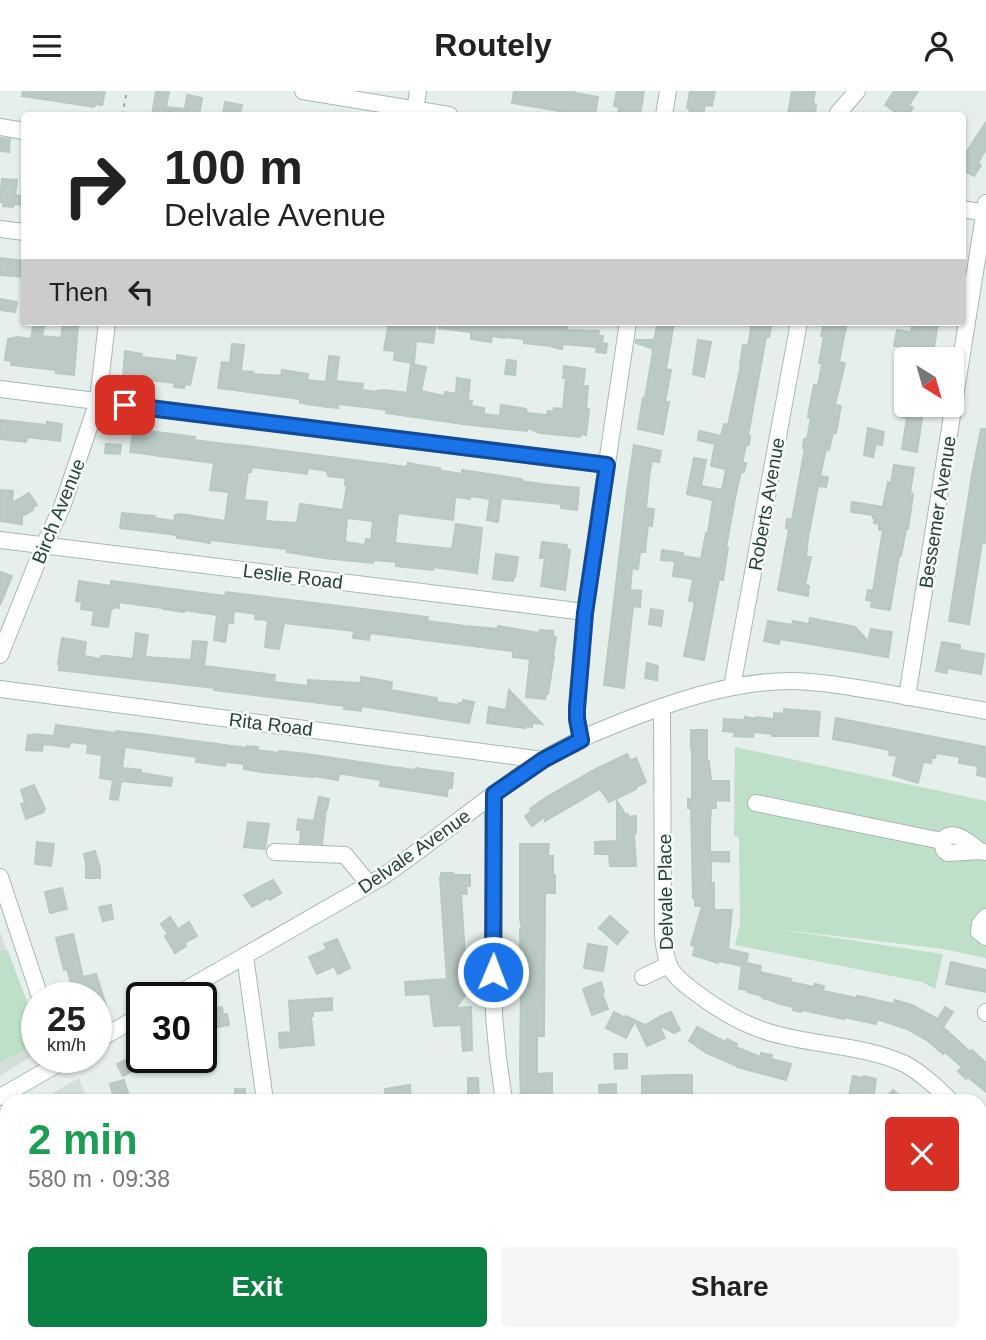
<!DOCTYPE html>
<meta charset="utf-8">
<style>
body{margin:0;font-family:Helvetica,sans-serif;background:#f6f6f6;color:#222;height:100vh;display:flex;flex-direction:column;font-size:26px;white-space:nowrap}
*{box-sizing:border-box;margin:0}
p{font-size:23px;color:#767676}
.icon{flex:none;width:38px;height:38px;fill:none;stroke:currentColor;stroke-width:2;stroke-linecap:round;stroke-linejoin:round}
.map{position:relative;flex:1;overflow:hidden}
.details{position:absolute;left:0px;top:1003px;width:987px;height:247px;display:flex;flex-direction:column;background:#fff;border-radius:21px 21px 0 0;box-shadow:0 2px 5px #0004}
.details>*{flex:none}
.top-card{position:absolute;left:21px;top:21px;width:945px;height:214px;border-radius:7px;box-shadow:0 2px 5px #0004;background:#fff;color:#222;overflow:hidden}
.needle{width:46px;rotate:143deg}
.fabs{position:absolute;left:894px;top:256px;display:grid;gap:14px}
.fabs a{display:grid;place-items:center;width:70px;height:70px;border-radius:7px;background:#fff;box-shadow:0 2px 5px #0004;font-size:35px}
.speed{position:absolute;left:21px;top:891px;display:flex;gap:14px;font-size:35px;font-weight:700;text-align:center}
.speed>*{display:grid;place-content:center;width:91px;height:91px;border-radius:50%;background:#fff;box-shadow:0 2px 5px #0004;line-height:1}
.speed small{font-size:18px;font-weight:400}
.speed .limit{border:4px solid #111;border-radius:10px;background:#fff;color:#111}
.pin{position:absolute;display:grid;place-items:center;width:60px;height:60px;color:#fff;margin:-30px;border-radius:14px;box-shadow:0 4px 10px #0006}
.me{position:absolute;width:77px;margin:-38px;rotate:1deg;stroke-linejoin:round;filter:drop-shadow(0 0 5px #0008)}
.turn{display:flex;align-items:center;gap:24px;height:147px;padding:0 28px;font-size:32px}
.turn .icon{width:91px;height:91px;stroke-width:2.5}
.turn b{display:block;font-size:49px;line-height:60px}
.then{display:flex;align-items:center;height:66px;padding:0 28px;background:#0003;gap:14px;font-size:26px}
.round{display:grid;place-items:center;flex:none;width:74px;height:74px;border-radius:7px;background:#f6f6f6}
.overview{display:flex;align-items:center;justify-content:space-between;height:119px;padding:0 28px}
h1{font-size:42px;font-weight:700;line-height:52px;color:#1e9e55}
.cta{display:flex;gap:14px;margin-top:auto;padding:14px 28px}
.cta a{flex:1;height:80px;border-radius:7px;background:#0b8043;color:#fff;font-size:28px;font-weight:700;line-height:80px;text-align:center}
.cta a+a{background:#f6f6f6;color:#222}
header{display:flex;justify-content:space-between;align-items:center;height:91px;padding:0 28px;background:#fff;font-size:32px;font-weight:700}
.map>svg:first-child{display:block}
.built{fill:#d4dfda}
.green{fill:#bfe0c8}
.building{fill:#bbcac4;stroke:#b8c9c2;stroke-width:2;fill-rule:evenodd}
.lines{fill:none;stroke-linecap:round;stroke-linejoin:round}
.minor-casing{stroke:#a8b8b2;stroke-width:18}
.path{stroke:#86b3a5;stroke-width:2;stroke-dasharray:3.5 5;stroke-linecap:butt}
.minor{stroke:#fff;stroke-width:16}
.route-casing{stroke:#114b97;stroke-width:18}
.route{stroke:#1a73e8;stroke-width:12}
.labels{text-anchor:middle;stroke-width:5;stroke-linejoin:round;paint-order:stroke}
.street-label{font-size:19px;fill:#24423a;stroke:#f7fbf9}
</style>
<header><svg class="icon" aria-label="menu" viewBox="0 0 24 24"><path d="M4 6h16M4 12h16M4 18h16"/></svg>Routely<svg class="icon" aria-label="person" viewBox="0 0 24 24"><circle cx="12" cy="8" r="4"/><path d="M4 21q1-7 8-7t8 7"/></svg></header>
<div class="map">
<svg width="986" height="1249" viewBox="0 0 986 1249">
<rect width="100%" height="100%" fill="#e6efeb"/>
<g class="built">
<path d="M0 841 37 941V960L34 964 0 985Z"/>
<path d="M79 987 87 1010H38Z"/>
<path d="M7 1027V1113L0 1115V1031Z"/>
</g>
<g class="green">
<path d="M735 656 986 710V867L943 858 777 838 943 863 935 898 922 891 735 854 740 833 739 746 734 745Z"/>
<path d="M0 860H8L35 932 28 946 31 956 0 971Z"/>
</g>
<g class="building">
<path d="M23 0H105L102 14 95 13 94 16 22 5Z"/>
<path d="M156 0H169L166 16 185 18 187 4 202 7 199 24H152Z"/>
<path d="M514 0H575V2L598 6 595 24H583L512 12Z"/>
<path d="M617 0H644L640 24H618L619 16 614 15Z"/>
<path d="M690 0H715L712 15 705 14 703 24H689L690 18 687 17Z"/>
<path d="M792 0H815L813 12 816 14 815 23H812V24H788Z"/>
<path d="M894 0H918L909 14 913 17 908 24H900L885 14Z"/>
<path d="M225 11 242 14 240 24H223Z"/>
<path d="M986 31V58L978 72 981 74 974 85 962 79V68Z"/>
<path d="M1 47 10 48 9 61 0 60Z"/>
<path d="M2 88 17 89 15 104 24 106V114L14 113 13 116 3 115V111H0Z"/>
<path d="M0 167 24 170V186L0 184Z"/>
<path d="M0 208 17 211 15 221 0 219Z"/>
<path d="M34 231H45L42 245 61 247 63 232 78 234 74 284 56 282V279L11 274 12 270 5 269 8 248 18 246 31 248Z"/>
<path d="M389 231H436L433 252 416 250 414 272 394 269 395 260 384 259Z"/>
<path d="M439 231H541L567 234V239L599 240 598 245H603L602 252 607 253 606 262 596 261 597 256 563 253 562 258 552 256V255L524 252V248L505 246V247L492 245 491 251 471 248V241L439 237Z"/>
<path d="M658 231H674L666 278 671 279 665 311H669L663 343 638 338 643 307H645L653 261 652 257 636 252V249H654Z"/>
<path d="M752 231H772L769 246H766L748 345H750L749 354H746L742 372H746L744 381H741L735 407 726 457H728L723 489 719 488 704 569 684 565 695 511 689 510 693 488 673 485 675 470 661 469 662 459 683 462V465L701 468 706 442H708L713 409 687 403 694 367 706 369 701 395 722 399 726 378 711 375 715 353 698 349 699 340 721 345 724 333 728 334 741 274H740L743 254 748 255Z"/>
<path d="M824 231H847L839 271 845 272 835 314 841 315 836 342H833L829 359 826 358 820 385 828 386 826 396 818 395 808 447 806 466H811L805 494 809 495 808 505 778 499 789 438 786 437 787 428 792 429 805 357H803L804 348H807L811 327 808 326 811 309 814 294 818 295 822 273 819 272 824 245H821Z"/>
<path d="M918 231 938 232 932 268H911L913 258 894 255 897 239 911 241 912 234 917 235Z"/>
<path d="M698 249 711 251 704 286 693 283Z"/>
<path d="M232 253 244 254 241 280 253 281V283L281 285 282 279 308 283 307 289 326 291 329 265 339 266 336 290 363 293 362 299 377 301V300L385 299 407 302 411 273 426 276 421 300 444 305 445 301 456 303 457 287 470 289 468 310H472L471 315 484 317V323L500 325 501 314 526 318 527 322 547 324 548 320 553 321 554 317 563 318 566 287H563L564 275 585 278 583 295H588L586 318H589L586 344 580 343V346L540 342 528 337 527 340 463 333 386 322 387 319 365 316 338 313V317L327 316 300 312V308L218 297 222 271 230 272Z"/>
<path d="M125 260 142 263 141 266 177 270V264L196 267 190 294 185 293 184 297 174 296 175 292 123 286Z"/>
<path d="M507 269 516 270 515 284 505 283Z"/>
<path d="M897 308 906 310V313H924L917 361 902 358 907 327 902 326 903 320 895 319Z"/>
<path d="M0 329 47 334V331L62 333 60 350 27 346 26 351 0 348Z"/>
<path d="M868 337 884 341 882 354 876 353 873 366 864 364Z"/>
<path d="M135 338 195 346 194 349 225 353 247 355 407 376 408 372 418 374 440 377V379L443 380 462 383V379L522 388 521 390 541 393 579 397 577 419 561 417V413L501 407 498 431 487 429 490 408 470 405V408L457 406 455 407 453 429 398 422 395 452 452 458 456 433 482 437 477 482 433 476V479L396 475V471L374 469 373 472 324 467 287 461V458L210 449V452L199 450 177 447V444L120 437 122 422 155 425 154 427 174 430 175 424 180 423 225 430 229 401 210 399 214 372 130 361 133 342H135ZM252 376 307 383 308 377 327 380 328 385 346 387 345 394H347L343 419 300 413 297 432 265 430 267 411 244 409 248 381H251ZM347 427 373 430 371 449 366 448 365 454 345 451Z"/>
<path d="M981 338H986V452L982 451 969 533 949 530 972 384Z"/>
<path d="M106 353 121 354 120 363 105 362Z"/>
<path d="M634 354 661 360 659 371 652 370 650 379 646 417 654 418 652 435 648 434 645 461H640L638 478 632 477 630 499 641 500 640 516 633 515 624 597 604 594 627 401Z"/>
<path d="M894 374 914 377 910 402 913 403 908 438H906L901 465H899L890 519 871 516 872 510 866 509 868 499 873 500 883 439H879V433L874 432 875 427H873V424L851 421 852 411 883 416 888 391 891 392Z"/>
<path d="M0 399 13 400 12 412 29 402 37 414 32 417 33 419 22 425V433L0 430Z"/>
<path d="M542 451 567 454 566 458 570 459 565 499 541 495 545 467H540Z"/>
<path d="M496 463 518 466 515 486H514L513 490 493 488Z"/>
<path d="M0 481 12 485 0 514Z"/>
<path d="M79 490 111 495V490L225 505 226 501 428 526 427 530 465 535 498 538V535L539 542 540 539 553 540V545L556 546 553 566H554L548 603H546L545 608 526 606 530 568 513 566V560L370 542 369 549 353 547 354 540 284 532 279 558 265 556 268 529 255 528 256 523 234 520 233 532 228 531 225 551 214 549 217 524 184 519V521L163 518V517L125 512 119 511V517L113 516V518H111L108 536 92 534 94 520 81 518 82 511 76 510Z"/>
<path d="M651 518 663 520 661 535 649 533Z"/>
<path d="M810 527 855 536 868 550 871 538 892 541 888 566 780 548 779 553 764 550 768 530 792 534 793 530 809 533Z"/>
<path d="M136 542 148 544 145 566 191 569 193 550 207 551 204 575 275 584 274 591 308 595V589L361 592V586L392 591 391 599 437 607V611L459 614V612H463V609L474 611 469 632 361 615V620L344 618 345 615 214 599 215 597 59 579V573H58L62 547 86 551 84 565 100 568 102 565H107L133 568Z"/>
<path d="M942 551 960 554V559L984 563 981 583 947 577V582L936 580Z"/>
<path d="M647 572 658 575 657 589 645 587Z"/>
<path d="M509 599 542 633 532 632V636L525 635V637L487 632 489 616 506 619Z"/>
<path d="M784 618 820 621 818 645H772V643L754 641 753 646 734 645 735 641 723 640 724 628 745 629V626L756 628V626L774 628V622L784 623Z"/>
<path d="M836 627 986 656V686L977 684 978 675 959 672 960 666 936 662 935 667H932L931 672 923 671 918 692 893 684 897 665 889 664 890 659 833 648Z"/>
<path d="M56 634 116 642V640L143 643 247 657V655L258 656 257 659 279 662V660L307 663 393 676 415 679 416 677 453 682 452 697H448L447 705 380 695 381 689 343 683H339L338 689 314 685 313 686 261 681 244 678V673L226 671 225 675 196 671 197 666 125 656 122 677 141 679V682L172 687 171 695 121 690 118 709 110 708 113 689 100 687 102 664 87 662 88 653 70 651 69 656 43 653 42 660 26 659 28 644H33L34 643 54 645Z"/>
<path d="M691 639H707V670H709L711 690H729V710L716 709V717H711L710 734V761H729V771L711 770V792H714V819H732L728 858 748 863 746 872 761 875 760 881 791 888 790 891 814 896 815 893 824 895 823 900 857 907V905L863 906 894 913 895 909 912 914 938 928 945 916 953 921 943 936 970 961 972 959 986 972V1001L968 986 966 988 958 980 962 976 945 961 943 963 928 950 907 938 877 928 876 933 844 926V928L802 919 801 921 793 919V916L776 912V911L762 907 763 905 747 901V899L739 898 742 875 719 870 718 872 693 864 695 856 691 854 702 815H695V807H693L691 717H688V708H692V658H691Z"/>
<path d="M627 663 630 670 636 667 646 691 636 696V698L609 711 600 698 545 730 546 725 532 735 525 725 532 720 530 718 545 707 596 678Z"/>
<path d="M34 694 45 718H43L44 721 26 728 21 713 25 712 21 699Z"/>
<path d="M319 706 329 708 327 718H326L322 753 300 752 301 739H297L298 728 314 730Z"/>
<path d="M617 710 625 723H628V726L636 725V742H634L636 775H610L609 763H595V751L617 750Z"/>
<path d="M248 731 269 733 265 758 244 756Z"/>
<path d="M37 751 54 753 51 775 35 773Z"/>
<path d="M520 753H549L548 765H553V784H555V802H545L544 945H537V983L552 982V1007H535V1009L532 1010H521L520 978 521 893 520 838H522L520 828Z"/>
<path d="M95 760 100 777V787H86V772L84 763Z"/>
<path d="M441 782H453V784H470V795H466L467 803H461L466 880 457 881 466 894V903L456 917 471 916 472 959 463 960 461 934 434 935 430 903 406 904 405 891 447 888 440 787H441Z"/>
<path d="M273 789 281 802 270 809 268 807 252 816 244 804Z"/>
<path d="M62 797 67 818 50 822 45 801Z"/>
<path d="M111 814 113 828 103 830 99 816Z"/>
<path d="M610 825 628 841 617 853 599 837Z"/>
<path d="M170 826 178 838 189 831 197 845 184 852 186 855 175 862 165 845 168 843 161 833Z"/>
<path d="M73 843 83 886 96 883 107 918 96 921V906H89L88 903 75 906 67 878 64 879 56 847Z"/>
<path d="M337 848 350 877 338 883 334 875 317 883 309 866 327 858 324 853Z"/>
<path d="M588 853 607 856 603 880 584 877Z"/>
<path d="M951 871 986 879V901L946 893Z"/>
<path d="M601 891 604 901 602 902 608 918 592 924 583 898Z"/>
<path d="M332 907V919L313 920V925H311L314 954 280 957 279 942 291 941 289 910Z"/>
<path d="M222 916 223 923H227L229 934 207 938 205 922 208 921V919Z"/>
<path d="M614 921 625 927 626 925 645 934 661 925 671 921 680 939 674 942 659 934 665 947 647 955 635 930 626 947 606 937Z"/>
<path d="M697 936 725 951 727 948 737 953 736 956 760 966 761 962 772 964 771 968 791 973 786 989 737 976V975L707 962 689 950Z"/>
<path d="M142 961V966H158L152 969 155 974 144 980 141 975 123 985 117 973Z"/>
<path d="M614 963H627V977L615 978Z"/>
<path d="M176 966H190L191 976 178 978Z"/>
<path d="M676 984H692V1010H642V985Z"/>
<path d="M853 985 864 987V985L876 988 873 1010H848Z"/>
<path d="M468 987H478L479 1010H468Z"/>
<path d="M124 989 128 1002 114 1007 110 993Z"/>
<path d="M616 993V1010H600L599 994Z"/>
<path d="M410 994 411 1010H386L385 998Z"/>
<rect x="235" y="998" width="10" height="12"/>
<path d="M893 999 906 1010H883Z"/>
</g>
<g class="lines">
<g class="minor-casing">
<g id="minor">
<path d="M303 0 449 24"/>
<path d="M415 19 418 0"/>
<path d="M838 22 857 0"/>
<path d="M664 24 668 0"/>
<path d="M0 36 24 40"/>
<path d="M962 118 986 122"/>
<path d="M0 138 24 141"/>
<path d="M0 298 607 374"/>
<path d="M0 449 585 521"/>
<path d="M0 564 44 454 62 416 98 310 107 231"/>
<path d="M732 596 799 231"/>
<path d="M0 598 543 669"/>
<path d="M907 606 986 112"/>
<path d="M662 616 663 844C666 879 672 884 699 904 719 919 741 932 765 940 810 955 862 953 905 973 922 982 937 997 951 1010"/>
<path d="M581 649 577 628V617L585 521 628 231"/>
<path d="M493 703 494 925 498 967 504 1010"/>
<path d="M756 712 942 750"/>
<path d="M980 760C969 752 953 736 942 750L944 759 948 762 980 760 986 761"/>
<path d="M275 761 345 764 369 793"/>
<path d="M0 786 40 906"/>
<path d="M986 826 980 833 979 841 986 846"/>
<path d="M245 865 265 1010"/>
<path d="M643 886 668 874"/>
<path d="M173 906 382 786C436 749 486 706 541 670 572 650 608 636 642 623 690 605 740 590 792 590 820 590 848 596 876 600 913 607 949 613 986 620"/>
<path d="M986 921V922"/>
<path d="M96 950 142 924"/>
<path d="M0 1006 70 966"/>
<path d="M980 1045C983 1056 984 1067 980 1077"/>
<path d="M0 1119 7 1116"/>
<path d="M980 1133 986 1137"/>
<path d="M698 1242 717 1249"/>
<path d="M754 1249 756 1242"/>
</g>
</g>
<path class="path" d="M122 24 127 0"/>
<use href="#minor" class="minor"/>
</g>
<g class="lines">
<g class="route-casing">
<path id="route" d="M125 314 607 374 585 522 577 617V628L581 649 543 669 494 703 493 881"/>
</g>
<use href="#route" class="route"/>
</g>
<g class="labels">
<g class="street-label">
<text transform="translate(766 413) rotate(-80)" y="7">Roberts Avenue</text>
<text transform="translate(58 420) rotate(-68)" y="7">Birch Avenue</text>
<text transform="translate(937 421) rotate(-81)" y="7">Bessemer Avenue</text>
<text transform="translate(293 485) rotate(7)" y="7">Leslie Road</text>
<text transform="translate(271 633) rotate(7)" y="7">Rita Road</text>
<text transform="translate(414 760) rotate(-35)" y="7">Delvale Avenue</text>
<text transform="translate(665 801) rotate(-91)" y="7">Delvale Place</text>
</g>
</g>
</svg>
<div class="fabs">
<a><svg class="needle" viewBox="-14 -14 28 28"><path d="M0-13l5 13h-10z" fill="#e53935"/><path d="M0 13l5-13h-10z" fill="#767676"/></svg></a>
</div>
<div class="speed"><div>25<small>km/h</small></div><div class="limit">30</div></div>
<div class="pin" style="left:125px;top:314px;background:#d93025"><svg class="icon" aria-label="arrive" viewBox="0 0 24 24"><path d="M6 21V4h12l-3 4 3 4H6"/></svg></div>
<svg class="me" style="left:493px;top:881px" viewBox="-20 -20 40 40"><circle r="17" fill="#1a73e8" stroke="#fff" stroke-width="3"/><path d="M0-11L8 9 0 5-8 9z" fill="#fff"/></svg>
<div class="top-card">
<div class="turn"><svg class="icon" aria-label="right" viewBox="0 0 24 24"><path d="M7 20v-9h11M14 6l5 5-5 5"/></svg><div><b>100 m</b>Delvale Avenue</div></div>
<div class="then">Then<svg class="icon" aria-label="left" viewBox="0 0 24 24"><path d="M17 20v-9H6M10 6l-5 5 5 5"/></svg></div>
</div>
<section class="details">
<div class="overview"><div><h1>2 min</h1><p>580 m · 09:38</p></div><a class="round" style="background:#d93025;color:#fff"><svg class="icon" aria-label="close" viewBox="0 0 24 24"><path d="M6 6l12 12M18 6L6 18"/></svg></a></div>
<div class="cta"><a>Exit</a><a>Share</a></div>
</section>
</div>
